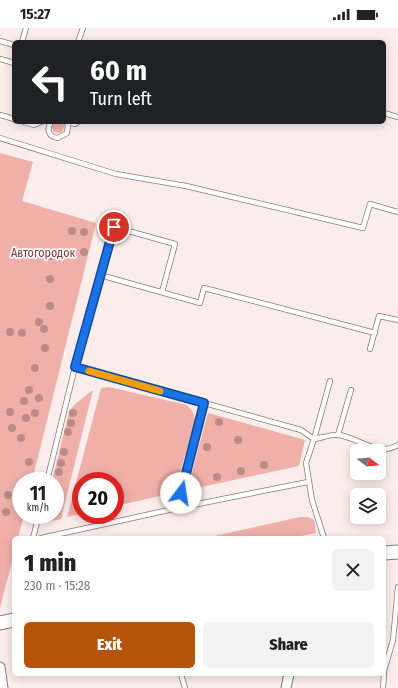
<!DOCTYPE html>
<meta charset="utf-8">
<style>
body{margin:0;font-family:"Fira Sans Condensed",sans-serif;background:#f2f2f2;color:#222;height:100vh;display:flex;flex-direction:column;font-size:15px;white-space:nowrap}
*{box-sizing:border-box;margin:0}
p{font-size:13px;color:#767676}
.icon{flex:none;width:22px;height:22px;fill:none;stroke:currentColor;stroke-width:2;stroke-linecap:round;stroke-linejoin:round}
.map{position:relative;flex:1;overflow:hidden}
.details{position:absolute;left:12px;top:508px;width:374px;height:140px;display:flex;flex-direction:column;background:#fff;border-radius:6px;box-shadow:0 2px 10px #0003}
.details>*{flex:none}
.guide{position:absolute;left:12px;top:12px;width:374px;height:84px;border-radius:6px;box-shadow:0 2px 10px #0003;background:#202124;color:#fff;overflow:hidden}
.needle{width:26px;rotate:106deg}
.controls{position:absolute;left:350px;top:416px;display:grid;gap:8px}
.controls a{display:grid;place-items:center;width:36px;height:36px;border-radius:6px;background:#fff;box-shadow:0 2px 10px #0003;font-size:20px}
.speed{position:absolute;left:12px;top:444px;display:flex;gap:8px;font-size:20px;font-weight:700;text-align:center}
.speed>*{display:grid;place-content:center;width:52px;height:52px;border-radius:50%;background:#fff;box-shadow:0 2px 10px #0003;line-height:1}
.speed small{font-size:10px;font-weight:400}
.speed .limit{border:6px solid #d22;background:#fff;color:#111}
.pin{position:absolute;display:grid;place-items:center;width:34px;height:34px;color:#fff;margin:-17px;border:2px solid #fff;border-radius:50%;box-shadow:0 1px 4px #0007}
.me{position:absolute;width:44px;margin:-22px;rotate:14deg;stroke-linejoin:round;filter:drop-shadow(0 0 3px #0008)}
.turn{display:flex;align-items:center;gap:14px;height:84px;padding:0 12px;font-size:18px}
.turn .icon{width:52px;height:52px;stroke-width:2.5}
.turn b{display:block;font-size:28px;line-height:34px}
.round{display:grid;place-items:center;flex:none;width:42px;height:42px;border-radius:6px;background:#f2f2f2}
.summary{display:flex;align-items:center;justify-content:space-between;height:68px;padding:0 12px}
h1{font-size:24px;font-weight:800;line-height:30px}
.cta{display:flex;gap:8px;margin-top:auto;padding:8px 12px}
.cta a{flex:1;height:46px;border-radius:6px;background:#b45309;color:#fff;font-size:16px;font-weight:800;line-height:46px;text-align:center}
.cta a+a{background:#f2f2f2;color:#222}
.status{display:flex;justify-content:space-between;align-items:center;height:28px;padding:0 20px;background:#fff;direction:ltr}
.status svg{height:11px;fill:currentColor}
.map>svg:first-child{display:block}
.green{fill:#f0b0aa}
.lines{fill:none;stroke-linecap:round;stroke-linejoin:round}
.service-casing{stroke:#867a79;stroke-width:6}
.minor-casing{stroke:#867a79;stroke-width:11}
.secondary-casing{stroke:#867a79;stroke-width:15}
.service{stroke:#fff;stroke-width:4.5}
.minor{stroke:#fff;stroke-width:9}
.secondary{stroke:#fff;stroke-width:13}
.tree{fill:#bc8b87}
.route-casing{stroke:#114b97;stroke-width:10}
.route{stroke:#1a73e8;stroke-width:7}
.slow{stroke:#f59e0b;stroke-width:7}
.labels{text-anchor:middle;stroke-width:3.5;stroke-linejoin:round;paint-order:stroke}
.park-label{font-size:12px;fill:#883a36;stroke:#fefefe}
</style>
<div class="status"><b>15:27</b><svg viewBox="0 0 49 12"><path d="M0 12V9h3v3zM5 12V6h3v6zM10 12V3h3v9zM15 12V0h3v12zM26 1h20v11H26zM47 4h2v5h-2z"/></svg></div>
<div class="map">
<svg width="398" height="660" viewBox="0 0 398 660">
<rect width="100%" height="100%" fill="#fbedeb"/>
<g class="green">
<circle cx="58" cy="99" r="6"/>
<path d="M0 125 33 134 22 173 96 195 32 453H21V487H24L18 510H14V526L0 580Z"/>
<path d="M109 359 187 377C193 383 196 388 194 396L174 465 115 478V453H81V486L67 489 101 360Z"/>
<path d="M93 362 61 491 42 495 44 487H55V453H52L69 384 74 377Z"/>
<path d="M208 385 305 412 299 438 187 462Z"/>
<path d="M300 489H308L314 492 316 505 292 510H206Z"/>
</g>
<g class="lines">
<g class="service-casing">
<g id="service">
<path d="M0 13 14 17"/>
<path d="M22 14 26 0"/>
<path d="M78 14 83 0"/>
<path d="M0 31 14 35"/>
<path d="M384 85 398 89"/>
<path d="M0 87 14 91"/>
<path d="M24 94 34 97 41 94"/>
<path d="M51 94C46 102 49 109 58 110L67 105 68 97 66 94"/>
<path d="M69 94 75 96 78 94"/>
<path d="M0 110 116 146 186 158 363 200 370 176 398 184"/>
<path d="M100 247 200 275 204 260 375 305"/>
<path d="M370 321 379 288 398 292"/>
<path d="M75 339 114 199 175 216 162 264"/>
<path d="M330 353 314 411C321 410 332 406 339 407 359 410 377 429 398 417"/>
<path d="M338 407 351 362"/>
<path d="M47 453 75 339 301 402 314 411 306 435 312 472 324 510"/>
<path d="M178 480 204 375"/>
<path d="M33 510 39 487"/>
<path d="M41 510 178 480 308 454"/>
<path d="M384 643 393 612 398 559"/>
<path d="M181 646 185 660"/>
<path d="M383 660 384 646"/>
</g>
</g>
<g class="minor-casing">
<g id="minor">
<path d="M0 639 3 660"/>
<path d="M286 660 289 646"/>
</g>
</g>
<g class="secondary-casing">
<g id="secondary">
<path d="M384 525 398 524"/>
<path d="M0 595 14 592"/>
</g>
</g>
<use href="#service" class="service"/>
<use href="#minor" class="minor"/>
<use href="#secondary" class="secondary"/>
</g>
<g class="tree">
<circle cx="72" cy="203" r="4"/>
<circle cx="84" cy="204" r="4"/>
<circle cx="84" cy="224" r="4"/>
<circle cx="50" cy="228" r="4"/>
<circle cx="50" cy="251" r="4"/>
<circle cx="50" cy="278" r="4"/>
<circle cx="39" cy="294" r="4"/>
<circle cx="44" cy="301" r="4"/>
<circle cx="10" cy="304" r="4"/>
<circle cx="22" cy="305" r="4"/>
<circle cx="45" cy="320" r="4"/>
<circle cx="35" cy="340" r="4"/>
<circle cx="29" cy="362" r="4"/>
<circle cx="39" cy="370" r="4"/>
<circle cx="24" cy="373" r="4"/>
<circle cx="10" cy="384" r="4"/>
<circle cx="35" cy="385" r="4"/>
<circle cx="73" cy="385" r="4"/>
<circle cx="26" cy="390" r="4"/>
<circle cx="219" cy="394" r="4"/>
<circle cx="71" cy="395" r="4"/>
<circle cx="12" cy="400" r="4"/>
<circle cx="68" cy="404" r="4"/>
<circle cx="21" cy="410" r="4"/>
<circle cx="238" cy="412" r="4"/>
<circle cx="207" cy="419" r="4"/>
<circle cx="64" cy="424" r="4"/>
<circle cx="29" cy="434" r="4"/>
<circle cx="61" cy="435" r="4"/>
<circle cx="264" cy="437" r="4"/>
<circle cx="241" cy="443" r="4"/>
<circle cx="59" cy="444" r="4"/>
<circle cx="217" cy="449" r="4"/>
<circle cx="8" cy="467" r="4"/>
<circle cx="6" cy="484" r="4"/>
</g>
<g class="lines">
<g class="route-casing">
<path id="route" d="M114 199 75 339 204 375 181 465"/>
</g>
<use href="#route" class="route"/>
<path class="slow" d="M89 343 160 363"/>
</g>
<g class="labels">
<g class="park-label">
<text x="43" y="229">Автогородок</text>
</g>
</g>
</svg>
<div class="controls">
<a><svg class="needle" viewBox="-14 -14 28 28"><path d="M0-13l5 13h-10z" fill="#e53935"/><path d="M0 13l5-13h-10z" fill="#767676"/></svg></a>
<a><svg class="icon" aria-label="layers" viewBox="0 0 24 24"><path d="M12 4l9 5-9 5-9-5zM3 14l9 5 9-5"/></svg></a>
</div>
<div class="speed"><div>11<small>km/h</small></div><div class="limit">20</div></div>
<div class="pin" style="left:114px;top:199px;background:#d93025"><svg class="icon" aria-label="arrive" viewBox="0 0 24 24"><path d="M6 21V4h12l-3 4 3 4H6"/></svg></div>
<svg class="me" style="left:181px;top:465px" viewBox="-20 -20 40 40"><circle r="19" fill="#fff"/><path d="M0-13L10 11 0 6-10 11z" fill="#1a73e8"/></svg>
<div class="guide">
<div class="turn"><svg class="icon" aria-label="left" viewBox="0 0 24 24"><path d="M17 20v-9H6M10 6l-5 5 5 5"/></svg><div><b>60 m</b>Turn left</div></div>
</div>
<section class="details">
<div class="summary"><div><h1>1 min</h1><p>230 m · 15:28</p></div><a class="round"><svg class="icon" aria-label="close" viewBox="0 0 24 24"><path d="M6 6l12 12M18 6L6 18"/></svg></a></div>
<div class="cta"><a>Exit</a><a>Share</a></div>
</section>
</div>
